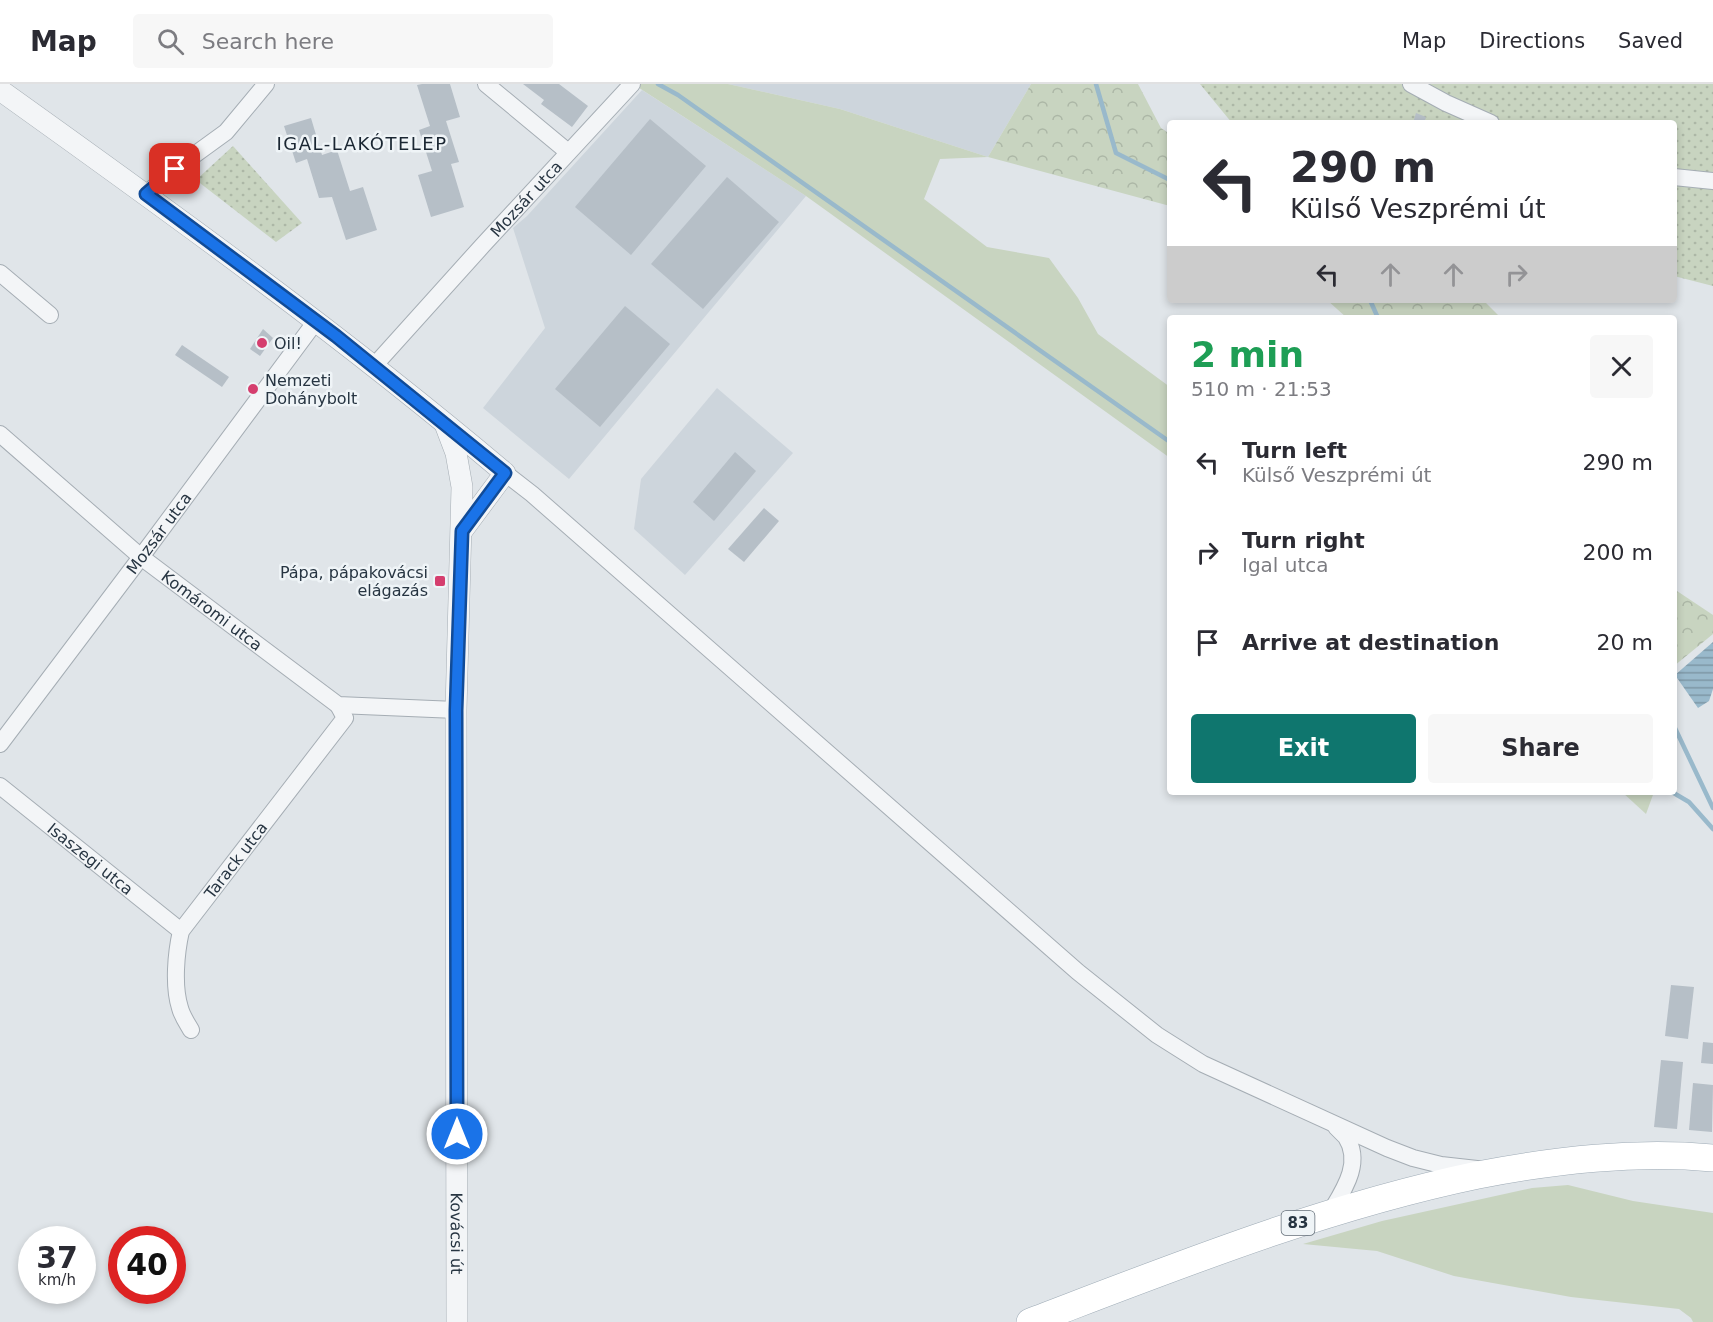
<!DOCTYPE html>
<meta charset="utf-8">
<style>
body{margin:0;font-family:"DejaVu Sans",sans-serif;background:#f7f7f7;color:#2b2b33;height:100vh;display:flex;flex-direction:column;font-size:22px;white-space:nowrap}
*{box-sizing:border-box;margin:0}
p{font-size:20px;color:#7c7c81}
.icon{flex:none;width:33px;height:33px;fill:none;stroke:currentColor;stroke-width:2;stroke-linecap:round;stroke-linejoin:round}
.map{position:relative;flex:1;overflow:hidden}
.panel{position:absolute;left:1167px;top:231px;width:510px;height:480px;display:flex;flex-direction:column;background:#fff;border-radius:6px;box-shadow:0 3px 9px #0003}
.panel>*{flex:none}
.banner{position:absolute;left:1167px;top:36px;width:510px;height:183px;border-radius:6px;box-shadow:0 3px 9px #0003;background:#fff;color:#2b2b33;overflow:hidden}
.speed{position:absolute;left:18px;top:1142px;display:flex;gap:12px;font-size:30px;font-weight:700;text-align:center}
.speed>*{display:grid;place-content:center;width:78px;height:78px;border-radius:50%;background:#fff;box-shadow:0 3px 9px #0003;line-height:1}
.speed small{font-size:15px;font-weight:400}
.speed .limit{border:9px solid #d22;background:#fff;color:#111}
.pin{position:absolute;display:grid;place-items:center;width:51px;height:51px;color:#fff;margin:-26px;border-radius:12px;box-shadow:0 3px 9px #0006}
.me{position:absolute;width:66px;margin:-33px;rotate:0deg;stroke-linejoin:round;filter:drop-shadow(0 0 4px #0008)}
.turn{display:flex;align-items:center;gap:21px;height:126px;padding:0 24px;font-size:27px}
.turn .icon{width:78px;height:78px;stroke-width:2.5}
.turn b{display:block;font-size:42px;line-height:51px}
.lanes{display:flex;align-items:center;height:57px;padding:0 24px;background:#0003;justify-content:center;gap:30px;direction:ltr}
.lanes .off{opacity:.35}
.round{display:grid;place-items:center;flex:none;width:63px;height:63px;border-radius:6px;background:#f7f7f7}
.headline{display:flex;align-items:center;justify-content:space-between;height:102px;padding:0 24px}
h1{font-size:36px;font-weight:700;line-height:45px;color:#1e9e55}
.action{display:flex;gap:12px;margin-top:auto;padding:12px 24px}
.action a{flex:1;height:69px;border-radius:6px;background:#0f766e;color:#fff;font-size:24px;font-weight:700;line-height:69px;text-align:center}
.action a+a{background:#f7f7f7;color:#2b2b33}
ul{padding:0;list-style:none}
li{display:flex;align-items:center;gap:18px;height:90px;padding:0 24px}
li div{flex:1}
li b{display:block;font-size:22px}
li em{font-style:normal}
header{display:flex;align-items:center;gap:36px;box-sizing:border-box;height:84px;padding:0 30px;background:#fff;border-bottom:2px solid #e1e1e2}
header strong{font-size:28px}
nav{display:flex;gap:33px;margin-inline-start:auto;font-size:21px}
.search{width:420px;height:54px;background:#f7f7f7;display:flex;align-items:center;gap:15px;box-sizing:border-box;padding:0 21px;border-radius:6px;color:#7c7c81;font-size:22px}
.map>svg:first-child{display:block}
.built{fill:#cdd5dc}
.grass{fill:#c8d4c0}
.forest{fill:url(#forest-crowns)}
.park{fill:url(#park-dots)}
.water{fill:url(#water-rules)}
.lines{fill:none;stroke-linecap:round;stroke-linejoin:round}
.stream{stroke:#99b9cb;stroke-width:4.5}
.building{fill:#b6bfc7}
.minor-casing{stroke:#a5adb4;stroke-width:18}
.tertiary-casing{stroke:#a5adb4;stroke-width:22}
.primary-casing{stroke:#9eabb6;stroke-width:28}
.minor{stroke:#f3f5f7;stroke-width:16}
.tertiary{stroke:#f3f5f7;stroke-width:21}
.primary{stroke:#fff;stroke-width:27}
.route-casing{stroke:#114b97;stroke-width:15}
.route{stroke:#1a73e8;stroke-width:10}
.poi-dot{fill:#d53e6e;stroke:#eff4f7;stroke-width:2}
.labels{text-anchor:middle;stroke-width:5;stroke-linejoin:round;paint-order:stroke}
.shield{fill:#eff4f7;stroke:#636e78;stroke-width:1.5}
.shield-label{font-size:15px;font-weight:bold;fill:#273542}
.street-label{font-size:16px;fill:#273542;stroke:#eff4f7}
.poi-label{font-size:16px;fill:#273542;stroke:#eff4f7;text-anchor:start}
.neighbourhood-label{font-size:18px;letter-spacing:1.5px;fill:#1a2632;stroke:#eff4f7}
</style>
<header>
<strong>Map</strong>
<div class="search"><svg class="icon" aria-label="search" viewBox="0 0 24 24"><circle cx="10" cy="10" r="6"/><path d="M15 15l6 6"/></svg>Search here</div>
<nav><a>Map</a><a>Directions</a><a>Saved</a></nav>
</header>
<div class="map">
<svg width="1713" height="1238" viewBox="0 0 1713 1238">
<defs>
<pattern id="forest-crowns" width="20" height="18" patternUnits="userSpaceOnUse" patternTransform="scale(1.5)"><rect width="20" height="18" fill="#c8d4c0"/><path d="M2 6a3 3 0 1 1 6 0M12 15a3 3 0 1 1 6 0" fill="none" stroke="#acb7a6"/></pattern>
<pattern id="park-dots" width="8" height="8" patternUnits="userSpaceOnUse" patternTransform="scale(1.5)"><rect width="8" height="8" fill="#c8d4c0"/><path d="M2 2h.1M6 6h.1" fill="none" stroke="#acb7a6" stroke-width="1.8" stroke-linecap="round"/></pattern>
<pattern id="water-rules" width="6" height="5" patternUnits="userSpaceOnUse" patternTransform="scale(1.5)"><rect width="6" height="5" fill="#99b9cb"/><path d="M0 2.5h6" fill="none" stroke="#7d97a6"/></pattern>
</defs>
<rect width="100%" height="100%" fill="#e0e5e9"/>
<g class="built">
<path d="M728 0H1031L988 73 840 25Z"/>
<path d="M642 6 806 112 569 395 483 324 545 244 513 144 527 132Z"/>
<path d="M717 304 793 369 685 491 634 445 641 395Z"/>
</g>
<g class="grass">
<path d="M633 0H728L840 25 988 73 940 75 924 115 987 163 1049 174 1078 214 1098 250 1170 303V374L806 112Z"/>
<path d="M1622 708H1654L1646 730Z"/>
<path d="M1568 1101 1633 1117 1713 1129V1238H1693L1691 1234 1679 1225 1571 1213 1454 1192 1377 1167 1303 1160 1382 1137 1532 1104Z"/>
</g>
<g class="forest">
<path d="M1031 0H1138L1161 44 1170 50V122L988 73Z"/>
<path d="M1327 216H1483L1501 234H1347Z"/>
<path d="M1674 505 1713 531V550L1674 582Z"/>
</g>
<g class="park">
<path d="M1200 0H1713V202L1674 192V39H1232Z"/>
<path d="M233 62 302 139 276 158 196 96Z"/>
</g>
<path class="water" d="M1713 558V605L1709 617 1698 624 1675 591Z"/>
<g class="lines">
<g class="stream">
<path d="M658 0 678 11 1170 358"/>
<path d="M1096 0 1116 69 1170 96"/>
<path d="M1370 216 1378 234"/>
<path d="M1674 642 1713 724"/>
<path d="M1672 708 1689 718 1713 745"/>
</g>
</g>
<g class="building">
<path d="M422 0H450L460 33 446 37 459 78 451 80 464 123 431 133 418 91 432 87 419 46 430 42 417 1Z"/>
<path d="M523 0H559L588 22 572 43 541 20 544 16Z"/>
<path d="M1416 29 1426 33 1424 39H1413Z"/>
<path d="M311 34 322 71 337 66 350 107 363 103 377 146 346 156 332 113 319 114 307 75 296 79 284 42Z"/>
<path d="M650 35 706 82 631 171 575 123Z"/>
<path d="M727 93 779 138 703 225 651 180Z"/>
<path d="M625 222 670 260 600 343 555 305Z"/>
<path d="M263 245 273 254 260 272 250 265Z"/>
<path d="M182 261 229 293 222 303 175 271Z"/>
<path d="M735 368 756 387 714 437 693 418Z"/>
<path d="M764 424 779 437 744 478 728 465Z"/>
<path d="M1671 901 1694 903 1688 955 1665 952Z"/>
<path d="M1703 958 1713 959V980L1701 979Z"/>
<path d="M1661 976 1683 978 1677 1045 1654 1043Z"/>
<path d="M1693 999 1713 1001 1712 1048 1689 1046Z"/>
</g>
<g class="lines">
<g class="minor-casing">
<g id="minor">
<path d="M486 0 568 68"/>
<path d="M1411 0 1446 19 1491 39"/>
<path d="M1674 93 1713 97"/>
<path d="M146 110 175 85 226 48 266 0"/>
<path d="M0 189 50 231"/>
<path id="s1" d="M374 282 483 161 632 0"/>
<path id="s2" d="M0 350 141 473 338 621 456 626"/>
<path d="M505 389 532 410 1078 888 1157 951 1203 980 1387 1064 1413 1074 1441 1081 1477 1085"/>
<path id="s3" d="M0 660 141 473 316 237"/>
<path id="s4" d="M0 702 181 847"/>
<path id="s5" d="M191 946C187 939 182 932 180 924 173 902 176 869 181 847L345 634 338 621"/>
<path d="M1330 1129C1343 1107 1363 1079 1346 1053 1343 1050 1339 1046 1336 1043"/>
</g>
</g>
<g class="tertiary-casing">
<g id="tertiary">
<path d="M0 6C172 129 344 253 505 389L462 447"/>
<path id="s6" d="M445 340 456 369 462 403 456 626 457 1238"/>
</g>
</g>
<g class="primary-casing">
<path id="primary" d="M1030 1238C1177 1182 1324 1123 1478 1091 1556 1076 1634 1067 1713 1074"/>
</g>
<use href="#minor" class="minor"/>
<use href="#tertiary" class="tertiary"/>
<use href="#primary" class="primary"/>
</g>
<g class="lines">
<g class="route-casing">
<path id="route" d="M175 85 146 110 336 252 505 389 462 447 456 626 457 1050"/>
</g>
<use href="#route" class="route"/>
</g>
<g class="poi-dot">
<circle cx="262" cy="259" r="6"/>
<circle cx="253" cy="305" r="6"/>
<rect x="434" y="491" width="12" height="12" rx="3"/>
</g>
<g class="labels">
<rect class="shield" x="1281.5" y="1127" width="33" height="24" rx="4.5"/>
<g class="shield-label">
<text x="1298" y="1144">83</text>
</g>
<g class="street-label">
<text dy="6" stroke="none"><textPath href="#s1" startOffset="226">Mozsár utca</textPath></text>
<text dy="6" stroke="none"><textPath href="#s3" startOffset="264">Mozsár utca</textPath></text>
<text dy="6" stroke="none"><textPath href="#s2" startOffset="276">Komáromi utca</textPath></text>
<text dy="6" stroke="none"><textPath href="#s4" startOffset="116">Isaszegi utca</textPath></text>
<text dy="6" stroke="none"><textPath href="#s5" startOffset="192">Tarack utca</textPath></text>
<text dy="6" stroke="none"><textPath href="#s6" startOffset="812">Kovácsi út</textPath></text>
</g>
<g class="poi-label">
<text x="274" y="265">Oil!</text>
<text x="265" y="302">Nemzeti<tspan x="265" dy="18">Dohánybolt</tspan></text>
<text x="428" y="494" text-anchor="end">Pápa, pápakovácsi<tspan x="428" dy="18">elágazás</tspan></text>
</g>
<g class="neighbourhood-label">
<text x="362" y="66">IGAL-LAKÓTELEP</text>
</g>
</g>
</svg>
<div class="speed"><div>37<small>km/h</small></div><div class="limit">40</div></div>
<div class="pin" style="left:175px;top:85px;background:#d93025"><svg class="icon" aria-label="arrive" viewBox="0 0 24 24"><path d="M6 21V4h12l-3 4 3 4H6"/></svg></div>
<svg class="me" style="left:457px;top:1050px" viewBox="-20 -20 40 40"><circle r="17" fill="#1a73e8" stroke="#fff" stroke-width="3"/><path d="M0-11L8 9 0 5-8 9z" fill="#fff"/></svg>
<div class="banner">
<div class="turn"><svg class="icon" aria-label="left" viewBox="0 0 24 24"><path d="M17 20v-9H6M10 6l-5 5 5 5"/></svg><div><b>290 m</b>Külső Veszprémi út</div></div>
<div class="lanes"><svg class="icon" aria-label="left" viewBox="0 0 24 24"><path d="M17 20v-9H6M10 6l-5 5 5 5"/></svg><svg class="icon off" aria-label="ahead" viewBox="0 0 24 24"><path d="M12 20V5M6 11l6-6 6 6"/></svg><svg class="icon off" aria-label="ahead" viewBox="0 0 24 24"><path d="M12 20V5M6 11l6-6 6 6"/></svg><svg class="icon off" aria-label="right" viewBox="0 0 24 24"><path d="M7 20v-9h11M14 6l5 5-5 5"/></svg></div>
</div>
<section class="panel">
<div class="headline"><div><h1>2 min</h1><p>510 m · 21:53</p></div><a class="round"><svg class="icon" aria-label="close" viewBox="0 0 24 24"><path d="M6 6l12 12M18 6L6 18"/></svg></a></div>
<ul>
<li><svg class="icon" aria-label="left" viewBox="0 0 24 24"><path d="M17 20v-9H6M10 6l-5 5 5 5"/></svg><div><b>Turn left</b><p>Külső Veszprémi út</p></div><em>290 m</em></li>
<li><svg class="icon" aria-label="right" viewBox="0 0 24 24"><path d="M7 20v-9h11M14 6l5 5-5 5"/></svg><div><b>Turn right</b><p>Igal utca</p></div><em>200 m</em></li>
<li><svg class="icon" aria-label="arrive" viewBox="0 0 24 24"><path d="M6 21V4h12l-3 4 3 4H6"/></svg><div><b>Arrive at destination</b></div><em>20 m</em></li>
</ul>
<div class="action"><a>Exit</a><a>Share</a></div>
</section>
</div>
